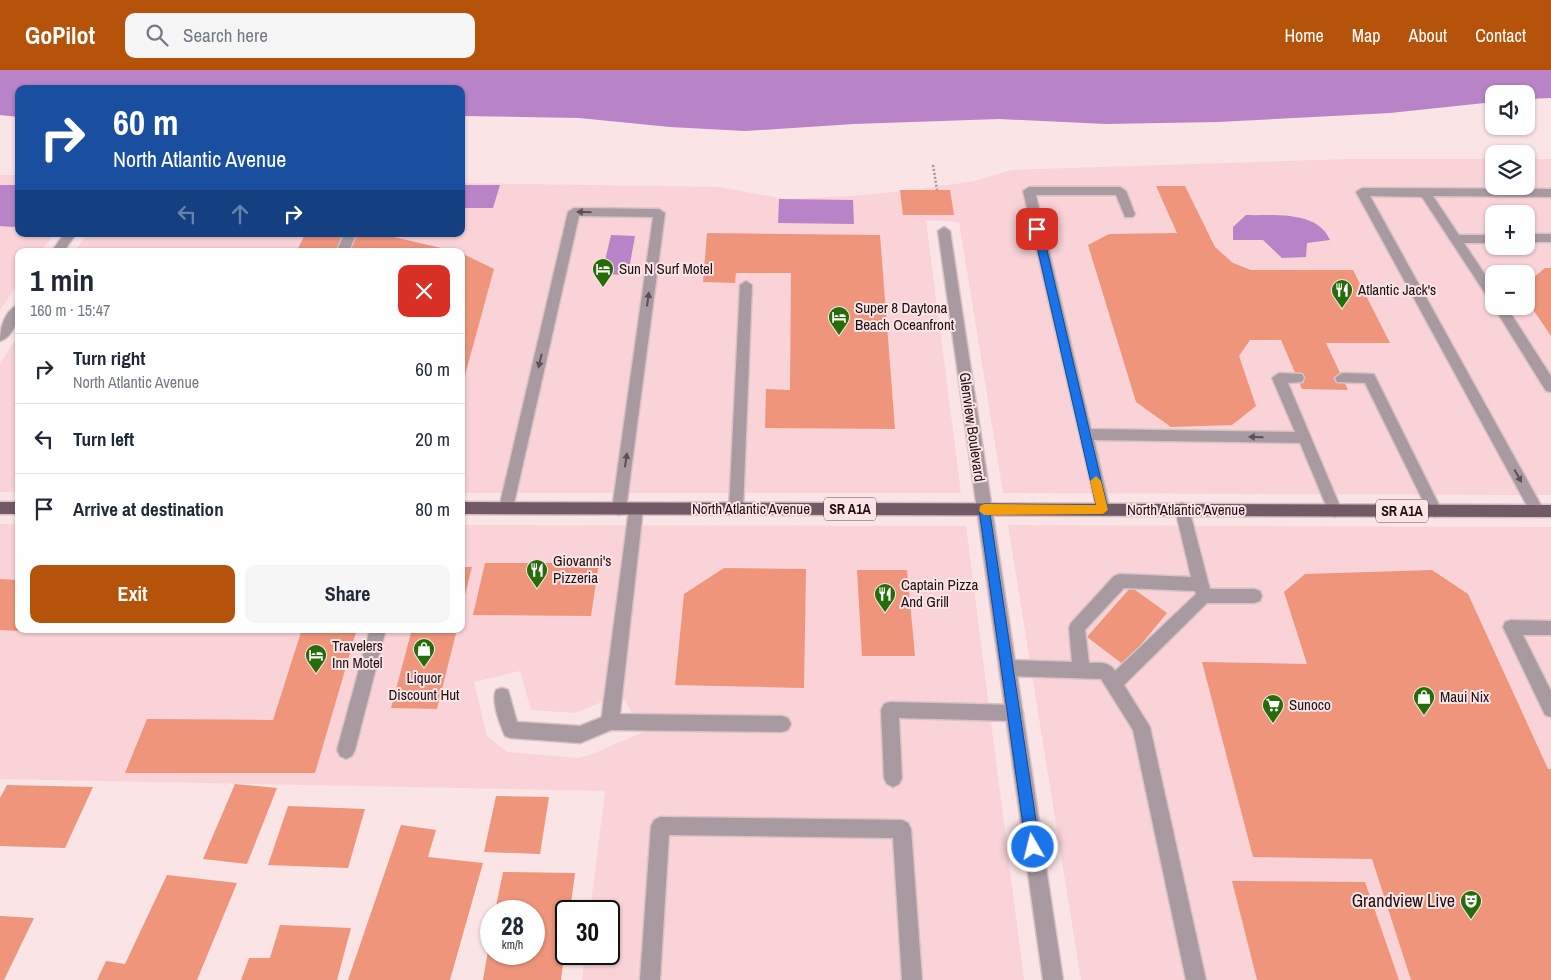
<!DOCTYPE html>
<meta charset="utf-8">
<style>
body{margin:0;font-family:"Archivo Narrow",sans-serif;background:#f6f6f7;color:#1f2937;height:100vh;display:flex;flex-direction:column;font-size:19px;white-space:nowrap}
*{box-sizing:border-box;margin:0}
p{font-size:16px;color:#747a83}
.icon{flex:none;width:28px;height:28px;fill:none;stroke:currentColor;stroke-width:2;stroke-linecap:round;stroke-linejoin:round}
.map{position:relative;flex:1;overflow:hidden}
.side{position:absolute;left:15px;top:178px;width:450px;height:385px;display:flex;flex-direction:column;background:#fff;border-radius:10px;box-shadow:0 1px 4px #0004}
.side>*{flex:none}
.guide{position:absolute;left:15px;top:15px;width:450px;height:152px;border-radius:10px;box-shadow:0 1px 4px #0004;background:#1a4fa0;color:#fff;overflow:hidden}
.fabs{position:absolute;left:1485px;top:15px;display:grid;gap:10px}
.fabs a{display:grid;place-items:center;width:50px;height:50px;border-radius:10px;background:#fff;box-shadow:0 1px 4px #0004;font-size:25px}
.speed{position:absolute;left:480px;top:830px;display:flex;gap:10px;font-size:25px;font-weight:700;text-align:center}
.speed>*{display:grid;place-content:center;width:65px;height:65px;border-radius:50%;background:#fff;box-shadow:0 1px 4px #0004;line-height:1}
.speed small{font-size:12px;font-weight:400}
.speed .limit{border:2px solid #111;border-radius:8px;background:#fff;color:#111}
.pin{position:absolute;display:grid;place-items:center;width:42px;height:42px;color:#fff;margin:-21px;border-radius:10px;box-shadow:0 2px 8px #0006}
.me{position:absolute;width:55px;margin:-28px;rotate:352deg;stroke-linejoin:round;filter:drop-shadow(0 0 4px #0008)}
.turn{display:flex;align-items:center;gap:18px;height:105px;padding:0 15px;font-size:22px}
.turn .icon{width:65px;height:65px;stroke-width:2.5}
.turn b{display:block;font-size:35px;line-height:42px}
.lanes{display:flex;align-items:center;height:48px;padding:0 15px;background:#0003;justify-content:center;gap:25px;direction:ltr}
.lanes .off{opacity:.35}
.round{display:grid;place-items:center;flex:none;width:52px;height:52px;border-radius:10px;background:#f6f6f7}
.overview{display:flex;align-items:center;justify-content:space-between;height:85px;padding:0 15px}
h1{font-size:30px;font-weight:700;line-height:38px}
.cta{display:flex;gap:10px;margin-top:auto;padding:10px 15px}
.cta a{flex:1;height:58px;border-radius:10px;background:#b45309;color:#fff;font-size:20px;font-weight:700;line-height:58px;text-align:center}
.cta a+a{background:#f6f6f7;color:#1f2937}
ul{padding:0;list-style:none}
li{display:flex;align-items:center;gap:15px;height:70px;padding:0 15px;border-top:1px solid #e0e1e3}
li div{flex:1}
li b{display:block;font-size:19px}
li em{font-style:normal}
header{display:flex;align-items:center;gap:30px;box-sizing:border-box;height:70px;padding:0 25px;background:#b45309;color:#fff}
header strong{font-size:24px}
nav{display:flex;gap:28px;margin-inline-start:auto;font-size:18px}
.search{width:350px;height:45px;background:#f6f6f7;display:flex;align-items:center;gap:12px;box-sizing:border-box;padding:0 18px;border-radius:10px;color:#747a83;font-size:19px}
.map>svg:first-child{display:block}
.built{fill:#f9d3d7;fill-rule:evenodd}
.water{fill:#b883c7}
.building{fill:#ee957c}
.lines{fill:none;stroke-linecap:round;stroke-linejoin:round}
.lane-casing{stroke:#d8c2c4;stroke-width:3}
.street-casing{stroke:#d8c2c4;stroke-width:3}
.primary-casing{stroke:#d8c2c4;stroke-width:3}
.path{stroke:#a69395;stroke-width:2.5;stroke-dasharray:2 2;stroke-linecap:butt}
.lane{fill:#a99aa2;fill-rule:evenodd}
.street{fill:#a99aa2;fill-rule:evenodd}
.primary{fill:#715966;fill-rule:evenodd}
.oneway{fill:#5d4f53}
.route{fill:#1a73e8;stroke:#114b97}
.slow{fill:#f59e0b}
.labels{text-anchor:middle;stroke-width:4;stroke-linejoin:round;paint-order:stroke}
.shield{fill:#fbe4e6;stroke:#605052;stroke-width:1}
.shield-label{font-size:14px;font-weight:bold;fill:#1e1113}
.poi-label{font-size:15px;fill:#1e1113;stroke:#fbe4e6;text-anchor:start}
.street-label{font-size:15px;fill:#1e1113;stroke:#fbe4e6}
.near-poi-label{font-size:18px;fill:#1e1113;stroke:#fbe4e6;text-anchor:end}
</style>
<header>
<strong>GoPilot</strong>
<div class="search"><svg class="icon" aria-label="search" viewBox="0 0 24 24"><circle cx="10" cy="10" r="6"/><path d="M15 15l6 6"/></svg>Search here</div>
<nav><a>Home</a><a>Map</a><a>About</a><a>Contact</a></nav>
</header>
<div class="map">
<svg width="1551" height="910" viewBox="0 0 1551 910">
<rect width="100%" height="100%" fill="#fbe4e6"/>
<g class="built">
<path d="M1348 89H1494V116H1526V89H1551V425L1003 423 959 152 926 150 961 423H461V181H75L87 164H461V113L719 117 785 129 851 126 906 121 975 111 1011 100ZM1494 144H1526V176H1494ZM1494 204H1526V236H1494Z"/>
<path d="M0 105H19V164H54L41 181H19V213L0 240Z"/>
<path d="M19 265V422H0V293Z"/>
<path d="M0 454H19V559H461V455L966 456 1024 910H582L585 884H609V841H590L605 721 0 709ZM520 601 531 640 575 643 621 624 643 662 590 685 577 688 507 682 487 666 474 612Z"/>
<path d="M1008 455 1551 457V910H1081Z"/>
</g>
<g class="water">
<path d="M0 0H1551V28L1526 29V24H1494V32L1390 43 1218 52 1106 54 999 49 854 54 745 61 670 57 579 48 461 46V19H19V47L0 45Z"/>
<path d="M0 115H19V151L14 157 0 156Z"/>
<path d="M461 115H500L493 138H461Z"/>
<path d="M779 129 853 130 854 154 778 153Z"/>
<path d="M1246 145C1273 146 1317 140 1330 170L1307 173 1306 187 1282 188 1263 170H1233V157Z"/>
<path d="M611 165 635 166 628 205 602 204Z"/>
</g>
<g class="building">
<path d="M1156 116H1185L1215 177 1233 193 1251 200H1353L1390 273H1326L1348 320 1302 319 1281 270H1250L1239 286 1256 336 1232 355 1171 357 1136 332 1088 175 1109 164 1177 163Z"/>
<path d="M900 120H950L954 145H903Z"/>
<path d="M707 163 880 165 895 359 765 358 766 319 790 320 791 203H736L735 213 703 212Z"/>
<path d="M305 164H381L454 181H297Z"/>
<path d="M461 183 494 199 462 316H461Z"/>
<path d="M1545 198H1551V266L1526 229V207H1534Z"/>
<path d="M485 493H599L591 546 473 545Z"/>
<path d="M461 497H472L462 537H461Z"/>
<path d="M724 498 806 499 804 618 675 615 684 524Z"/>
<path d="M857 500H907L915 586H862Z"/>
<path d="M1432 500 1468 524 1548 699H1551V910H1411L1372 789 1253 787 1202 592 1307 594 1284 522 1305 504Z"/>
<path d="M0 509 19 510V559H61L58 563 0 560Z"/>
<path d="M1131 517 1167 543 1124 595 1087 567Z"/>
<path d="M302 559H357L315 703H125L147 649 273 650Z"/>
<path d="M412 559H457L437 639 391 638Z"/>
<path d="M235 714 277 718 247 794 203 789Z"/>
<path d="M7 715 93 717 65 778 0 776V728Z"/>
<path d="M496 726 549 727 540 784 484 782Z"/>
<path d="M288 736 365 739 348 798 268 795Z"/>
<path d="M401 755 436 760 428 787 483 793 450 910H348Z"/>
<path d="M503 802 575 803 570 841H566V870L561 910H483L490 869 491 884H534V841H495Z"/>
<path d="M167 805 237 813 197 910H97L106 891 125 894Z"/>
<path d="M1232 811 1365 812 1399 910H1257Z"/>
<path d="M0 846 34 848 4 910H0Z"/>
<path d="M280 855 351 858 337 910H241L249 888H270Z"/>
</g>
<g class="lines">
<g class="lane-casing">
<g id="lane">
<path d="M1029 117H1120L1126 121 1135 144 1133 147H1125L1116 125H1036L1091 359 1295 362 1272 308 1279 303 1302 304 1304 308 1302 312 1288 313 1342 441 1340 445 1335 447 1330 445 1300 373 1094 370 1110 440 1108 444 1103 446 1098 444 1023 121Z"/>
<path d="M1362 118 1551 119V127L1433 126 1459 165H1494V173H1464L1494 218V232L1490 231 1422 127 1370 126 1542 437 1544 441 1542 445 1537 447 1532 445 1356 122Z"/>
<path d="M574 138 659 139 665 143 626 439 624 443 619 445 614 443 612 439 653 147 579 146 513 438 511 442 506 444 501 442 499 438 568 142Z"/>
<path d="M344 164H356L349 181H337Z"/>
<rect x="1526" y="164" width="25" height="8"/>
<path d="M746 211 752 215 743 439 741 443 736 445 731 443 729 439 740 215Z"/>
<path d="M1494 234V236H1506L1551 306V322L1546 321 1495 239 1493 236Z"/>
<path d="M1342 303 1374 304 1442 441 1440 445 1435 447 1430 445 1365 313 1337 312 1335 308Z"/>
<path d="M636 433 641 435 643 439 620 644 782 646 788 648 791 654 788 660 782 662 610 660 604 658 601 652 629 439 631 435Z"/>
<path d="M1182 433 1187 435 1189 439 1210 519H1254L1260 521 1262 526 1260 531 1254 533H1207L1124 615 1150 657 1206 910H1186L1133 660 1101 609 1008 606 1002 603 1000 598 1002 593 1008 590 1072 592 1069 558 1071 553 1114 506 1120 504 1191 507 1175 439 1177 435ZM1124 518 1195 521 1196 524 1115 601C1109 591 1099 593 1089 593L1085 560Z"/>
<path d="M1511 550 1551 551V565H1523L1551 621V647L1545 645 1503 557 1505 552Z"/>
<path d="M370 559H386L355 680 352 686 346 689 340 686 337 680Z"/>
<path d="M890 632 1014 635 1020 637 1023 643 1020 649 1014 651 899 648 902 708 899 714 893 717 887 714 884 708 881 640 884 634Z"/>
<path d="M660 747 902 750 908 753 911 759 922 910H902L893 768 669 765 660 910H640L651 756 654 750Z"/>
</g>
</g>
<g class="street-casing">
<g id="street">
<path d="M944 157 950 161 1063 910H1043L938 161Z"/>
<path d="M64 164H76L64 181H52Z"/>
<path d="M19 235C19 247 14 267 0 271 0 258 5 239 19 235Z"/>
<path d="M502 618 508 620 517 652 580 656 610 644 616 646 619 652 616 658 580 673 511 668 505 666C500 654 491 632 496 620Z"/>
</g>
</g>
<g class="primary-casing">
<g id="primary">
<rect x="0" y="432" width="19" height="12"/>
<path d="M461 432 1551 435V447L461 444Z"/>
</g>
</g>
<path class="path" d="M933 95 937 120"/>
<use href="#lane" class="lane"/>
<use href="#street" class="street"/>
<use href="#primary" class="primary"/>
</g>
<defs><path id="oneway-solid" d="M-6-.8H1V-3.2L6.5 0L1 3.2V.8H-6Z" transform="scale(1.25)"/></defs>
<g class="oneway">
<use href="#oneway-solid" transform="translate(584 142) rotate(-179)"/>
<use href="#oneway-solid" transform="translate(648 229) rotate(-82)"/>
<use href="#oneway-solid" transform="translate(540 291) rotate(103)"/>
<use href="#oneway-solid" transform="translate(1256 367) rotate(-179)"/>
<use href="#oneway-solid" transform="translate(626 390) rotate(-82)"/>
<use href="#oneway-solid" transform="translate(1518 406) rotate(61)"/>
</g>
<path class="route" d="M1037 156 1042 159 1108 440 1103 444H990L1040 777 1038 782 1033 784 1028 782 1026 777 979 439 984 434 1096 435 1033 159Z"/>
<path class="slow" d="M1096 406 1101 411 1108 440 1103 444 984 445 979 441 980 436 984 434 1096 435 1090 411Z"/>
<defs>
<g id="hotel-pin" transform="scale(1.125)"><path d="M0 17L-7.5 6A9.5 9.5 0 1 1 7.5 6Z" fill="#266d0a" stroke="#fbe4e6"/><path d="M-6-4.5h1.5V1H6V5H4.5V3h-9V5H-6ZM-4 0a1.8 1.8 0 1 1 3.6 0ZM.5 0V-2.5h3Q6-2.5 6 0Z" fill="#fff"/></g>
<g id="restaurant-pin" transform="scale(1.125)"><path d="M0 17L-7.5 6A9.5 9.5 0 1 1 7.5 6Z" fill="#266d0a" stroke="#fbe4e6"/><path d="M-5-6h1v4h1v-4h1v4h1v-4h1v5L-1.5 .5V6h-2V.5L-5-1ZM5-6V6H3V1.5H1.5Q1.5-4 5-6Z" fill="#fff"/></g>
<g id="shop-pin" transform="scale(1.125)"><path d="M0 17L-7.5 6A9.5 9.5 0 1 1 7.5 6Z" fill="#266d0a" stroke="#fbe4e6"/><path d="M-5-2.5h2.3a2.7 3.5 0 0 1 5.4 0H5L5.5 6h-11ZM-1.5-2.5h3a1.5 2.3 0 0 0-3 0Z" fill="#fff"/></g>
<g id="supermarket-pin" transform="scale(1.125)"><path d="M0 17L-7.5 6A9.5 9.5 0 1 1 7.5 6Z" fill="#266d0a" stroke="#fbe4e6"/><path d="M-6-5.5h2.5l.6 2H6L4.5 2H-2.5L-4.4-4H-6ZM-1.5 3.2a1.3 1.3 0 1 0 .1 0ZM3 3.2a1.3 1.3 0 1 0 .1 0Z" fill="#fff"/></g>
<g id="theatre-pin" transform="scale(1.125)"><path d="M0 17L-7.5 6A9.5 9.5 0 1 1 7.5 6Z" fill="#266d0a" stroke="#fbe4e6"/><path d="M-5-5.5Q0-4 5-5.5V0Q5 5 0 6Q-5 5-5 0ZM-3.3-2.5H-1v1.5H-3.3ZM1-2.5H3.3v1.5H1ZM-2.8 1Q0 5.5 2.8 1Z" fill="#fff"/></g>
</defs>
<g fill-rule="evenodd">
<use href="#hotel-pin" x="603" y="199"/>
<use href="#restaurant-pin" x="1342" y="220"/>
<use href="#hotel-pin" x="839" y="247"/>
<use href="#restaurant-pin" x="537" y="500"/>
<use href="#restaurant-pin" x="885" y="524"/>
<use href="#shop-pin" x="424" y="579"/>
<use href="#hotel-pin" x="316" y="585"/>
<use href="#shop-pin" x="1424" y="627"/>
<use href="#supermarket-pin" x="1273" y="635"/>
<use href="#theatre-pin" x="1471" y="831"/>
</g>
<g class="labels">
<g class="shield">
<rect x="824" y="427.5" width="52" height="23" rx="4"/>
<rect x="1376" y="429.5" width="52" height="23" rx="4"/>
</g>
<g class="shield-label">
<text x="850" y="444">SR A1A</text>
<text x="1402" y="446">SR A1A</text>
</g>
<g class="poi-label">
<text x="619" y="204">Sun N Surf Motel</text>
<text x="1358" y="225">Atlantic Jack's</text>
<text x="855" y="243">Super 8 Daytona<tspan x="855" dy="17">Beach Oceanfront</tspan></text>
<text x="553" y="496">Giovanni's<tspan x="553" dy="17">Pizzeria</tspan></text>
<text x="901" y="520">Captain Pizza<tspan x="901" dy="17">And Grill</tspan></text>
<text x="332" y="581">Travelers<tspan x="332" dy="17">Inn Motel</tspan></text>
<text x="424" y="613" text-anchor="middle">Liquor<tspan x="424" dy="17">Discount Hut</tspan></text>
<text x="1440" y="632">Maui Nix</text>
<text x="1289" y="640">Sunoco</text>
</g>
<g class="street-label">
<text transform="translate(972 357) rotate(82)" y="5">Glenview Boulevard</text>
<text x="751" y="444">North Atlantic Avenue</text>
<text x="1186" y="445">North Atlantic Avenue</text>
</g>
<g class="near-poi-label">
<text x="1455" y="837">Grandview Live</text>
</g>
</g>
</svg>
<div class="fabs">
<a><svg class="icon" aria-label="sound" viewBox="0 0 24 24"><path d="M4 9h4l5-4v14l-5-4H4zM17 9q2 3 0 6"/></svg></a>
<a><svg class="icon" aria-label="layers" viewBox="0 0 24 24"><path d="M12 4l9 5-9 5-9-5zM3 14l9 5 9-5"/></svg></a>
<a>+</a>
<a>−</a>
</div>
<div class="speed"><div>28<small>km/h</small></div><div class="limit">30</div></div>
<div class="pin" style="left:1037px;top:159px;background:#d93025"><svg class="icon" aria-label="arrive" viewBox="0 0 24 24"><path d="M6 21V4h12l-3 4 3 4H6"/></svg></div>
<svg class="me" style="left:1033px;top:777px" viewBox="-20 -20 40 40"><circle r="17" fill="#1a73e8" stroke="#fff" stroke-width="3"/><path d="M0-11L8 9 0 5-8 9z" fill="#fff"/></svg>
<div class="guide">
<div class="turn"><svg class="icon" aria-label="right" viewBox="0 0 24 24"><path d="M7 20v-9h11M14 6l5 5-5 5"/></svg><div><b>60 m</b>North Atlantic Avenue</div></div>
<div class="lanes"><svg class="icon off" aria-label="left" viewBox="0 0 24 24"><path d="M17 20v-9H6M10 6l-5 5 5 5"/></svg><svg class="icon off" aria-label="ahead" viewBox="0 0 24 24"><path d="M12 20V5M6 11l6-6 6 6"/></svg><svg class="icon" aria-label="right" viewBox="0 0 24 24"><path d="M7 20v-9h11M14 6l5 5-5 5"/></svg></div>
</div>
<section class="side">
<div class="overview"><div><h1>1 min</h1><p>160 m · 15:47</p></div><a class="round" style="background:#d93025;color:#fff"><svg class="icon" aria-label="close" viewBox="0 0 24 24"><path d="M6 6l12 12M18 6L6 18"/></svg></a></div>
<ul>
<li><svg class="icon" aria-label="right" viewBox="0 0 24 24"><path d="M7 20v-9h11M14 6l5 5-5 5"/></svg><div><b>Turn right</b><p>North Atlantic Avenue</p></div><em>60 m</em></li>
<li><svg class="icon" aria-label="left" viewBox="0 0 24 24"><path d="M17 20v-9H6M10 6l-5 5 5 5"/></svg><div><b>Turn left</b></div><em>20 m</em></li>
<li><svg class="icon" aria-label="arrive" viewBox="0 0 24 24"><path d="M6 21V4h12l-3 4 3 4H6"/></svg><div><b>Arrive at destination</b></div><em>80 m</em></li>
</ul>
<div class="cta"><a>Exit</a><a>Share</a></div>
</section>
</div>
